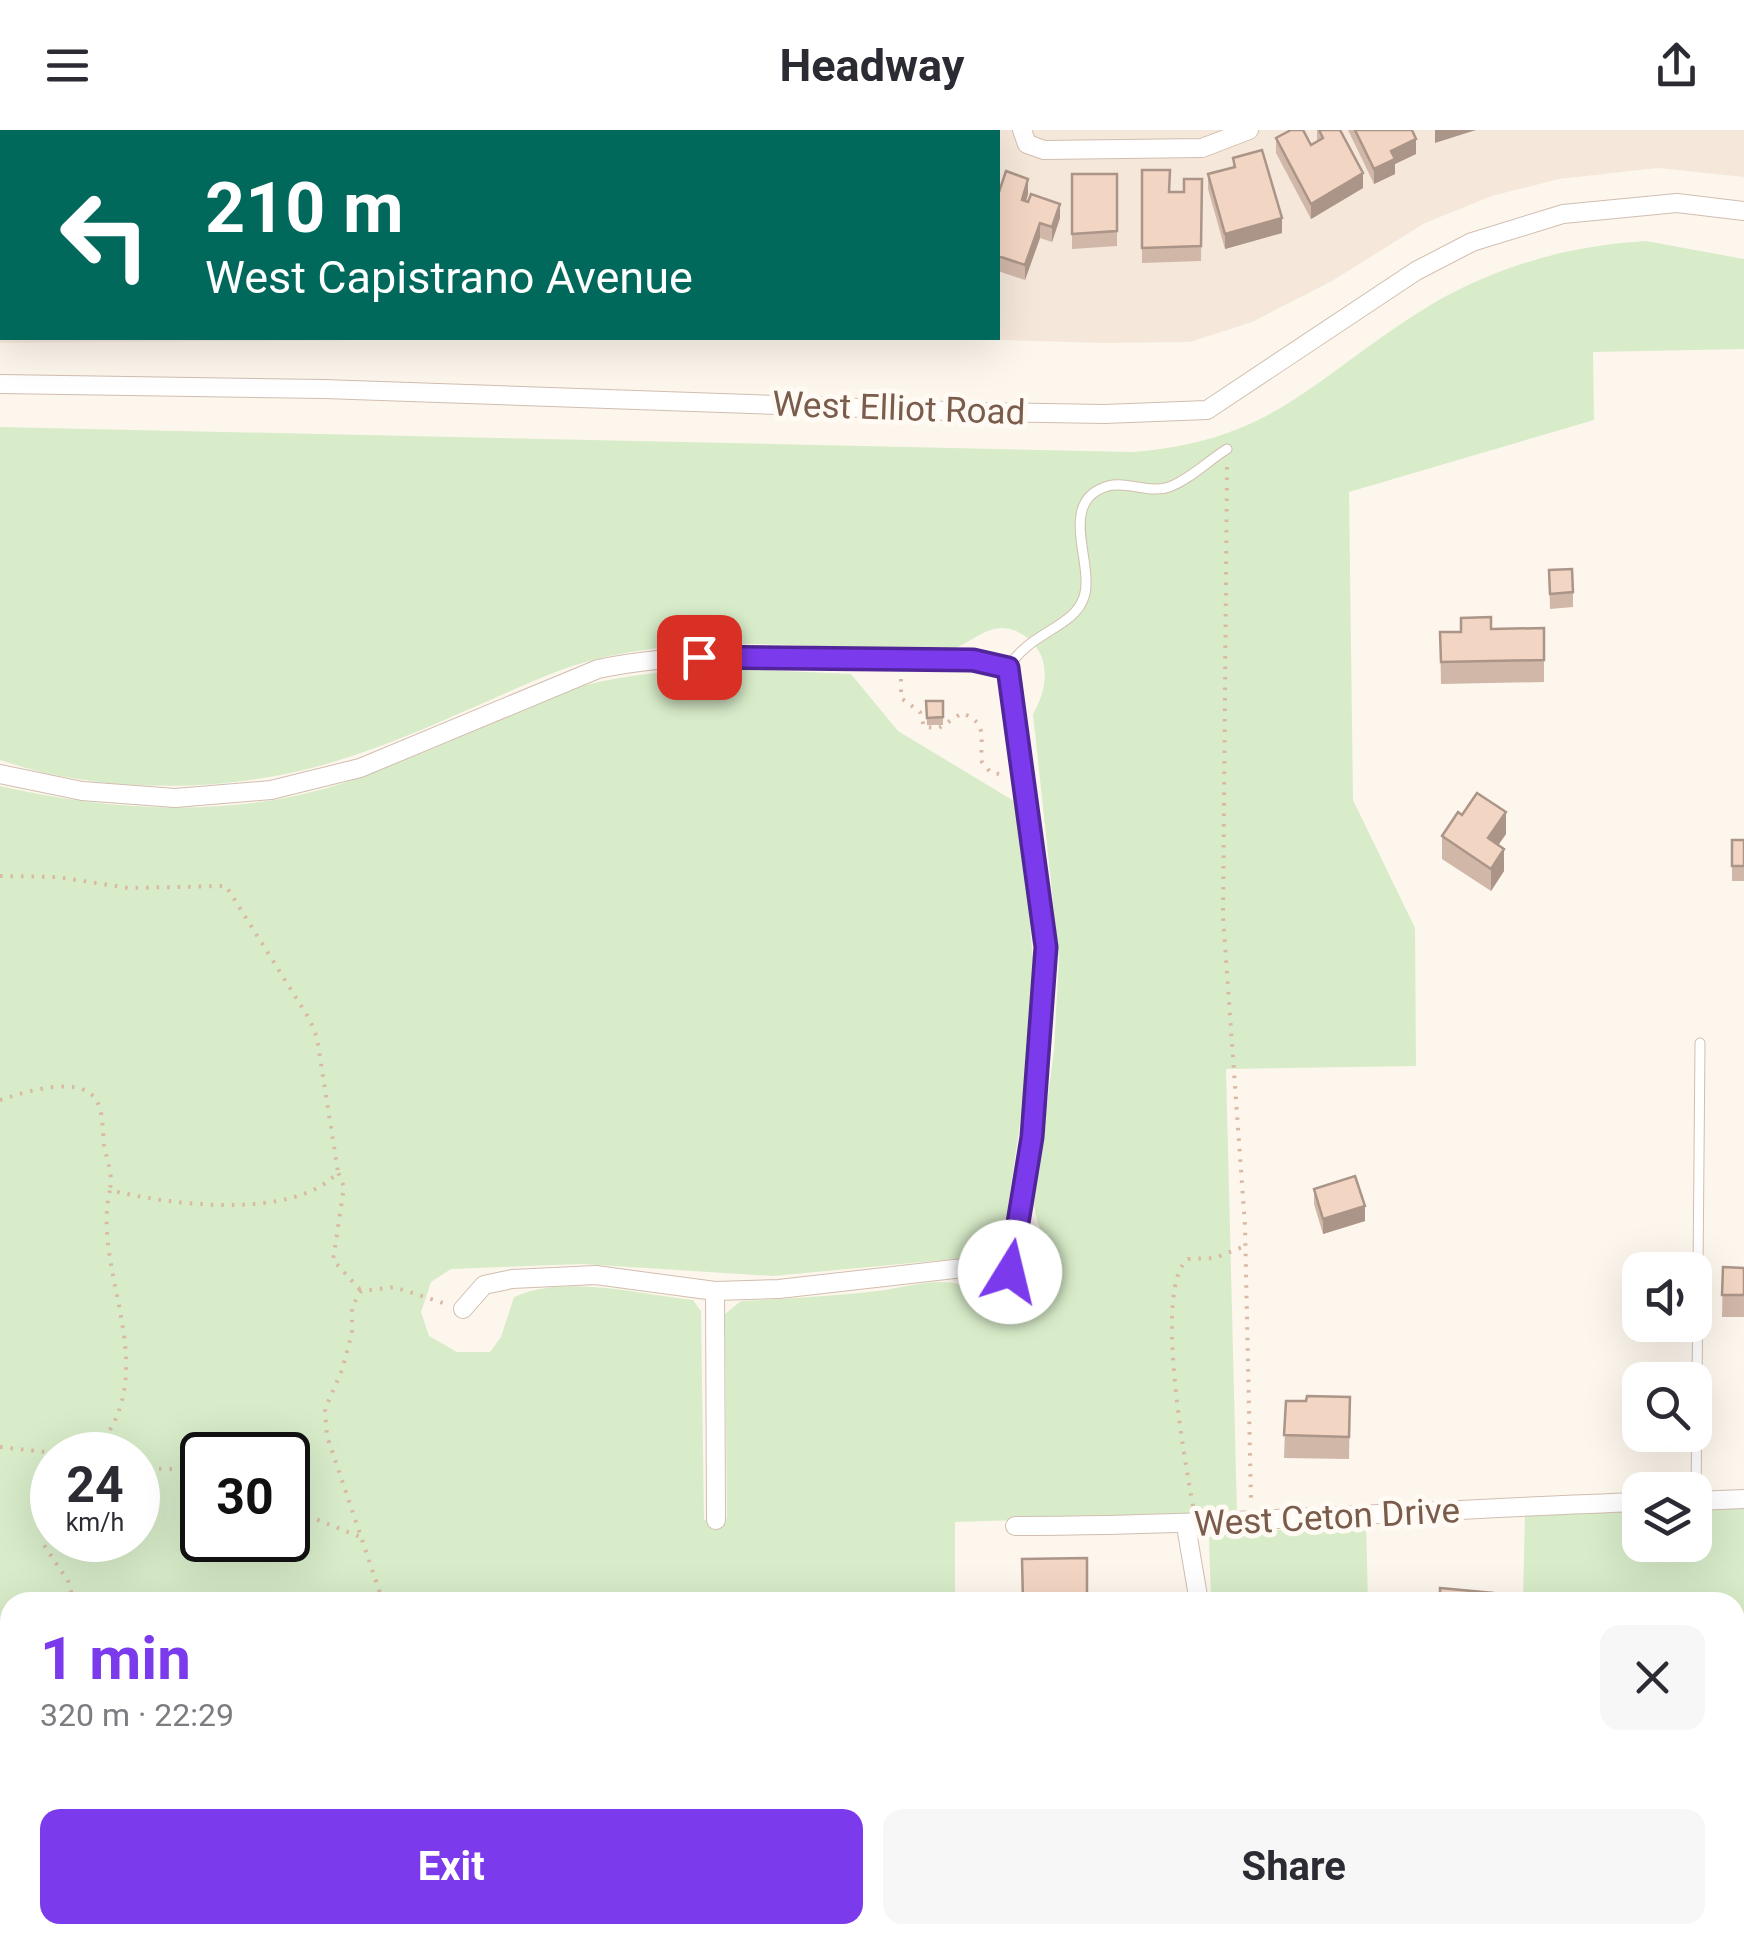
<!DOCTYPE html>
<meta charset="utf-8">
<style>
body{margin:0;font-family:Roboto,sans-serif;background:#f7f7f7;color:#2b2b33;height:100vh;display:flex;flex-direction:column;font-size:38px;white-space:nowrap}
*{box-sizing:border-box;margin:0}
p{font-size:32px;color:#7c7c81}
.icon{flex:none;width:55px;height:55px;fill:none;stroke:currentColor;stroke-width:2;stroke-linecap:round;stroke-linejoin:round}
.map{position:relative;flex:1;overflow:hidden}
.side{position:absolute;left:0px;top:1462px;width:1745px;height:352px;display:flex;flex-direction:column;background:#fff;border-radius:30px 30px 0 0;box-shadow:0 10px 40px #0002}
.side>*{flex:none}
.hud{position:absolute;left:0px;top:0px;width:1000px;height:210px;box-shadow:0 10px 40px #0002;background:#00695c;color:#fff;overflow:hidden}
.controls{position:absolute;left:1622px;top:1122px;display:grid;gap:20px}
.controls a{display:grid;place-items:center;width:90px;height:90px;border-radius:20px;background:#fff;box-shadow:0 10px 40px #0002;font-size:50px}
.speed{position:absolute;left:30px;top:1302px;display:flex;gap:20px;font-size:50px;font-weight:700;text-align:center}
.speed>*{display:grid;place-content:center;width:130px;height:130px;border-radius:50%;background:#fff;box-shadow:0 10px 40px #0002;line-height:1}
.speed small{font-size:25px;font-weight:400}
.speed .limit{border:5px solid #111;border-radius:15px;background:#fff;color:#111}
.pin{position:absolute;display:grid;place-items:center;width:85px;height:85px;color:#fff;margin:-42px;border-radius:20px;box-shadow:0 5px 15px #0006}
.me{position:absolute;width:110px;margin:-55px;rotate:9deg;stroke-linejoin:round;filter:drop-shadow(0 0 8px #0008)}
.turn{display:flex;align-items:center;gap:35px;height:210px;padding:0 40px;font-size:45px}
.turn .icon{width:130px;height:130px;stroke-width:2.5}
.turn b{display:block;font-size:70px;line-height:85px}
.round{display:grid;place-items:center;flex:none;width:105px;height:105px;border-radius:20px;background:#f7f7f7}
.head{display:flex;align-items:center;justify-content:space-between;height:170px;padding:0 40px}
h1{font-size:60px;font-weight:700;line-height:75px;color:#7c3aed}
.primary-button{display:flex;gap:20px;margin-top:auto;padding:20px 40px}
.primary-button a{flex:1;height:115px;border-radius:20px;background:#7c3aed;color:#fff;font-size:40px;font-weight:700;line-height:115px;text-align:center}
.primary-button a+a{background:#f7f7f7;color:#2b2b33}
header{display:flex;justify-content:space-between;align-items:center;height:130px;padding:0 40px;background:#fff;font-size:45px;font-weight:700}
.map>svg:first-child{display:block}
.residential{fill:#f5e8da}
.green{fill:#d8ecc9;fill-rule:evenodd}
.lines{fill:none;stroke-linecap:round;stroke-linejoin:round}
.lane-casing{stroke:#d1beb0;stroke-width:11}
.street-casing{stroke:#d1beb0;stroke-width:20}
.path{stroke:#d9b8a5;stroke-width:4;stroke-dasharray:2.5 8;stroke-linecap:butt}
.lane{stroke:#fff;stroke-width:9}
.street{stroke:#fff;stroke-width:18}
.wall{fill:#d1b7a8}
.shaded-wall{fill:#aa9588}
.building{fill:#f3d5c3;stroke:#aa9588;stroke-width:2.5}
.route-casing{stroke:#51269a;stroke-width:25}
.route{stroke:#7c3aed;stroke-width:18}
.labels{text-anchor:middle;stroke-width:10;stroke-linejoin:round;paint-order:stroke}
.street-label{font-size:35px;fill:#7a5c4d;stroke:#fffaf3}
</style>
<header><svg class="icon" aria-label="menu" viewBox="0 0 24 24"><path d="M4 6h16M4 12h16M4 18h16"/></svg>Headway<svg class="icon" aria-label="share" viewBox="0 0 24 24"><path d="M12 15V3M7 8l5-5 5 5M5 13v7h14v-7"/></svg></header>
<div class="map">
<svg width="1744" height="1813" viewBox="0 0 1744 1813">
<rect width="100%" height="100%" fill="#fdf6ec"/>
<path class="residential" d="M0 0H1744V47L1658 38 1559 49 1492 66 1425 93 1332 151 1252 192 1190 212 1102 213 927 208H998V2H2V208H617L0 213Z"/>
<g class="green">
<path d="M1646 111 1744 129V219L1593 222 1594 290 1349 362 1353 670 1415 798 1416 936 1226 939 1237 1383 955 1392V1472H10V1805H1735V1472H1523L1525 1382 1640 1380V1415H1695V1378L1744 1377V1813H0V656C124 684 254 690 374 642 424 623 473 602 522 581 543 573 564 561 586 555 672 533 763 540 851 544L898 601 1019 674 1033 829 1029 932 1002 1118 997 1125 773 1146 582 1134 451 1139 431 1152 421 1182 429 1206 457 1222H490L501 1207 514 1167C565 1144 638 1164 693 1170L701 1181 704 1390 727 1389 725 1184 741 1171C787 1169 832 1166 878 1161 901 1158 932 1149 954 1153 979 1158 1011 1194 1037 1160 1061 1128 1037 1106 1034 1074L1054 920 1059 827 1033 584C1050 555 1052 518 1016 501 991 490 973 512 953 519 944 522 933 520 923 520 801 518 663 498 548 545 458 582 366 631 270 647 183 662 84 659 0 630V297L1133 322C1270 311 1309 253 1416 184 1486 139 1563 116 1646 111ZM52 1325H138V1410H52ZM202 1325H288V1410H202Z"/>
<path d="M1366 1391 1368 1472H1211L1209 1407Z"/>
</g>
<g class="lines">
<g class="lane-casing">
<g id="lane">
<path d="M1008 538C1029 502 1074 498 1084 467 1095 434 1056 371 1108 356 1127 351 1151 364 1169 357 1189 350 1209 330 1227 319"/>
<path d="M1696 1370 1700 913"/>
</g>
</g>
<g class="street-casing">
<g id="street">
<path d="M690 0V2"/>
<path d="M1022 0 1027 14 1044 20 1202 18 1249 0"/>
<path d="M102 2V0"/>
<path d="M0 254 324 259 978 282 1104 284 1207 280 1416 141 1472 112 1563 84 1677 73 1744 81"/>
<path d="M0 644 82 661 175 668 271 660 360 638 598 539C688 520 785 526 877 529 921 530 964 529 1008 538L1046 817 1032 1007 1010 1142 963 1138 779 1159 715 1161 596 1145 512 1149 484 1155 463 1179"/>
<path d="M715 1161 716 1390"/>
<path d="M1695 1371 1744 1369"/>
<path d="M1015 1396C1224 1396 1431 1379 1640 1372"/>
<path d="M1186 1396 1199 1472"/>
</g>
</g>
<g class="path">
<path d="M1227 337 1223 787 1245 1096 1251 1371"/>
<path d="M901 549V568L920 582 924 597 939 598 962 583C990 594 979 610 982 632L990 642 1004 645"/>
<path d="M0 746 57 747 128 758 226 756 310 890 317 908 338 1042"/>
<path d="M0 970C25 962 87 941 99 976 103 987 103 1003 104 1015 107 1032 113 1041 110 1060"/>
<path d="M0 1317 73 1325"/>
<path d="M91 1325C169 1243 90 1145 110 1060 168 1075 295 1091 338 1042L344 1057 333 1130 361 1161"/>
<path d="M138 1338 202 1340"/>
<path d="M1193 1376C1185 1332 1153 1155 1188 1129L1215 1128 1245 1116"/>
<path d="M288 1378 363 1408"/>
<path d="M52 1396 44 1415 68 1451 74 1472"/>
<path d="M383 1472 327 1306 325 1279 342 1240 352 1203V1177L361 1161 394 1157 449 1175"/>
<path d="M167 1805V1813"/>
<path d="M421 1805 422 1813"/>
</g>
<use href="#lane" class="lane"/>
<use href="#street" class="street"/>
</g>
<g class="wall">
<rect x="918" y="0" width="64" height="2"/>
<path d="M1317 0H1340L1363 58 1311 89 1276 23V8L1311 15 1317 12Z"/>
<path d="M1348 0H1412L1416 24 1395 34V44L1374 54Z"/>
<path d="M1233 28 1282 103 1225 119 1208 59V44L1233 37Z"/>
<path d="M1142 40 1170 62H1184L1202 49 1201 131 1142 133Z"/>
<path d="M1072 44H1117V116L1072 119Z"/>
<path d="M1000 58 1028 64 1026 71 1060 88 1052 112 1040 108 1025 150 998 141V65Z"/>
<path d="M2 65V111L0 109V69Z"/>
<path d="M1549 440 1573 462V477L1550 479Z"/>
<path d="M1544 498V552L1441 554 1440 502Z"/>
<path d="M926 571H943V595H927Z"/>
<path d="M1462 685 1506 704 1498 715 1504 741 1491 761 1442 729V706Z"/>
<rect x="1732" y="710" width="12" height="41"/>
<path d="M1314 1059 1365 1091 1323 1104 1314 1074Z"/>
<path d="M1723 1137 1744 1138V1187H1722Z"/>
<path d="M1350 1267 1349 1329 1284 1328 1286 1271H1306Z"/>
</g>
<g class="shaded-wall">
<path d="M1435 0H1476L1435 13Z"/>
<path d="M1416 9V24L1395 34V44L1374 54V39L1391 21Z"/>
<path d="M1363 43V58L1311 89V74Z"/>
<path d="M1028 49V64L1022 85V70Z"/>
<path d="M1060 74V88L1052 112V97Z"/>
<path d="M1282 88V103L1225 119V104Z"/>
<path d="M1040 93V108L1025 150V135Z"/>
<path d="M1506 682V704L1488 730V708Z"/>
<path d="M1504 719V741L1491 761V739Z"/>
<path d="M1365 1076V1091L1323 1104V1089Z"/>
</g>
<g class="building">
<path d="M1291 0H1303L1311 15 1323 8 1319 0H1340L1363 43 1311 74 1276 8Z"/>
<path d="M1355 0H1412L1416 9 1391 21 1395 29 1374 39Z"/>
<path d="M1262 20 1282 88 1225 104 1208 44 1235 37 1233 28Z"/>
<path d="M1142 40H1170L1169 62H1184V49H1202L1201 116 1142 118Z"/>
<path d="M1006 41 1028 49 1022 70 1028 72 1031 64 1060 74 1052 97 1040 93 1025 135 998 126V65Z"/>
<path d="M1072 44H1117V101L1072 104Z"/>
<path d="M2 65V96L0 94V69Z"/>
<path d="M1572 439 1573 462 1550 464 1549 440Z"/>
<path d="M1491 487V499L1544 498V530L1441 532 1440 502H1461V488Z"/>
<path d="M926 571H943V587L927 588Z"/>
<path d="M1477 663 1506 682 1488 708 1504 719 1491 739 1442 706 1458 682 1462 685Z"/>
<rect x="1732" y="710" width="12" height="26"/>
<path d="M1355 1046 1365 1076 1323 1089 1314 1059Z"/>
<path d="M1723 1137 1744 1138V1165H1722Z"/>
<path d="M1307 1266 1350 1267 1349 1307 1284 1305 1286 1271H1306Z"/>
<path d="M1087 1428V1472H1023L1022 1429Z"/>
<path d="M1440 1458 1493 1463V1472H1434V1470H1440Z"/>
</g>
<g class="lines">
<g class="route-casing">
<path id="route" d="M699 527 973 530 1008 538 1046 817 1032 1007 1010 1142"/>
</g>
<use href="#route" class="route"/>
</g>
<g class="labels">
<g class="street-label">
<text transform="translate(899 278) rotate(2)" y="12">West Elliot Road</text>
<text transform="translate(1327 1387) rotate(-3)" y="12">West Ceton Drive</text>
</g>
</g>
</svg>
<div class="controls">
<a><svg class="icon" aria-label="sound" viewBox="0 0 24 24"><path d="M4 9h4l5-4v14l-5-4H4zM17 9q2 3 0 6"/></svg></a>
<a><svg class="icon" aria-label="search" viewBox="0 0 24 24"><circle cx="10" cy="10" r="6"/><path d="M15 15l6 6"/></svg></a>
<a><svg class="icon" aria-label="layers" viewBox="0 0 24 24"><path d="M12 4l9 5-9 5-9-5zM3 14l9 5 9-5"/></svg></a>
</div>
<div class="speed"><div>24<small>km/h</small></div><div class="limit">30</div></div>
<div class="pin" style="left:699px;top:527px;background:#d93025"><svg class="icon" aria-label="arrive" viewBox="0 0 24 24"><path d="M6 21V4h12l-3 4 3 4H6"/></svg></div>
<svg class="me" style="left:1010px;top:1142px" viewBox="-20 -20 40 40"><circle r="19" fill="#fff"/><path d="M0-13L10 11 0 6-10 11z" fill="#7c3aed"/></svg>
<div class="hud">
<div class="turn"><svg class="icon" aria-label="left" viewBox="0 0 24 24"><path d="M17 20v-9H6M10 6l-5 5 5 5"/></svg><div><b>210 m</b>West Capistrano Avenue</div></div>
</div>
<section class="side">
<div class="head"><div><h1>1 min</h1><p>320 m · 22:29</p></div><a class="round"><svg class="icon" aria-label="close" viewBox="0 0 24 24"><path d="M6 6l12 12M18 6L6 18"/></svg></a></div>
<div class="primary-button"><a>Exit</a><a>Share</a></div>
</section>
</div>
